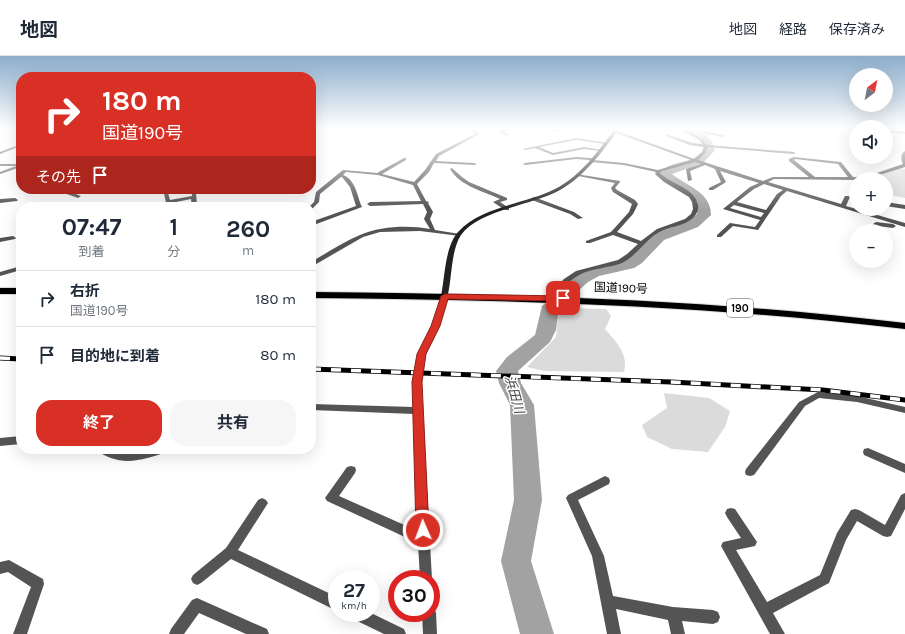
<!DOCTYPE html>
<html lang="ja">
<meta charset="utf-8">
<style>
body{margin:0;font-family:Karla,"Noto Sans JP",sans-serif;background:#f6f6f7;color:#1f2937;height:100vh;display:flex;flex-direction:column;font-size:15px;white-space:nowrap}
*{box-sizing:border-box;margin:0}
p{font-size:13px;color:#747a83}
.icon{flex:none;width:22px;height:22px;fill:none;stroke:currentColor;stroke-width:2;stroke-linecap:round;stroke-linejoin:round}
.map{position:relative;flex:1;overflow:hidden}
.details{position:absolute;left:16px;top:146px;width:300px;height:252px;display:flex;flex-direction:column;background:#fff;border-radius:16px;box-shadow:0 4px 16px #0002}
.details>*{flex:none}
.top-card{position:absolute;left:16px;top:16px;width:300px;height:122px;border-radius:16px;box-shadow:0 4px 16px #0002;background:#d93025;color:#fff;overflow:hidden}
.needle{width:26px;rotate:32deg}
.controls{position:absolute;left:849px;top:12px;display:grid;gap:8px}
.controls a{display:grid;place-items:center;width:44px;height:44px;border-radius:50%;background:#fff;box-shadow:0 4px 16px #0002;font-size:20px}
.speed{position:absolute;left:328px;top:514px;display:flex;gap:8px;font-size:20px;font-weight:700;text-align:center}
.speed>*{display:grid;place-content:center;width:52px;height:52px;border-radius:50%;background:#fff;box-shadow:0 4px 16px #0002;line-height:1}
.speed small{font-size:10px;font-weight:400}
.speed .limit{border:6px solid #d22;background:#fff;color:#111}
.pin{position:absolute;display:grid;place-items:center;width:34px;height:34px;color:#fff;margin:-17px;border-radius:8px;box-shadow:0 2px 6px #0006}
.me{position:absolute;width:44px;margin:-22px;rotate:358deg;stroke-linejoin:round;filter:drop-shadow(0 0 3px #0008)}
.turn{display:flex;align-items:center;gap:14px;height:84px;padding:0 20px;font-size:18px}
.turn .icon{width:52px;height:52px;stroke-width:2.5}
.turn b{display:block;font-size:28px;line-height:34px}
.then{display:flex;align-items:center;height:38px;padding:0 20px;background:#0003;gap:8px;font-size:15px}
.eta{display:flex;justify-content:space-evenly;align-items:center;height:68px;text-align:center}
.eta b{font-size:24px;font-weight:700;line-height:28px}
.action{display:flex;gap:8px;margin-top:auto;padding:8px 20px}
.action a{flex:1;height:46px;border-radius:16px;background:#d93025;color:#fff;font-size:16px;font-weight:700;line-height:46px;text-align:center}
.action a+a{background:#f6f6f7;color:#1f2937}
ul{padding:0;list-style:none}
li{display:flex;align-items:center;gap:12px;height:56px;padding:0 20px;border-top:1px solid #e0e1e3}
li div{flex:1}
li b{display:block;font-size:15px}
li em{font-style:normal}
header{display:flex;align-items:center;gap:24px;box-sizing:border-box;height:56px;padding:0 20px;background:#fff;border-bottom:1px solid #e0e1e3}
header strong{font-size:19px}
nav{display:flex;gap:22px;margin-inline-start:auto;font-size:14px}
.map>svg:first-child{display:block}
.green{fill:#dbdbdb}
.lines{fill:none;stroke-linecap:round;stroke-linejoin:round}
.river{fill:#a2a2a2;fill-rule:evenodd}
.highway-casing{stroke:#dbdbdb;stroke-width:2}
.street{fill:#545454;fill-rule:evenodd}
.secondary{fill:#212121;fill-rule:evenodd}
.highway{fill:#000;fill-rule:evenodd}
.rail-casing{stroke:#000;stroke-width:5}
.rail{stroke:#fff;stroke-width:3.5;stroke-dasharray:10;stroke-linecap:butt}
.route{fill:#d93025;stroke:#8d1f18}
.labels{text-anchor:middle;stroke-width:3;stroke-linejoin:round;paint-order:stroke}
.shield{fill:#fff;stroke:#4c4c4c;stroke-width:1}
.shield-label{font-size:11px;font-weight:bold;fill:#000}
.street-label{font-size:12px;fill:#000;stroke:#fff}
.water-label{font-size:13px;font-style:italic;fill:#434343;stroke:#fff}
</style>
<header>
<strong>地図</strong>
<nav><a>地図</a><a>経路</a><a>保存済み</a></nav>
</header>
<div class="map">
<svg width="905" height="578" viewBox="0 0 905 578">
<rect width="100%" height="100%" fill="#fff"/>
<g class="green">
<path d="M898 112 905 113V142L886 138V123H873Z"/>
<path d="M566 252 606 253 611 260 605 273C616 286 629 298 624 316L544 315 527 311 556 281 558 261Z"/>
<path d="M664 337 709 342 730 355 725 371 708 396 672 393 647 381 642 369 667 352Z"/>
</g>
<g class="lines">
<path class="river" d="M679 73C694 73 712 77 715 94L703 107 672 118C687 130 711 136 711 159L698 171 664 184 642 207 634 212 599 220 588 226 559 252 556 274 550 286 518 315 521 327 534 349 542 444 531 505 554 578H520L501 505 514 444 510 349 499 327 496 315 507 301 535 279 542 250 576 218 588 213 623 205 630 201 654 178 688 165 697 158C699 136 670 133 659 118 670 103 693 109 705 94L700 85Z"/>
<g class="highway-casing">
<g id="highway">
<rect x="0" y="232" width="21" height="6"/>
<path d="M311 236C510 238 707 243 905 267V273C707 249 510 244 311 242Z"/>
</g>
</g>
<g class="street">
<path d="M470 73H474L479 78 439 100 436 105 474 107 476 108V109L434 107 429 116 417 128 426 145 429 146 428 147 433 156 430 163 435 174 460 178V180L420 175 380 176 363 181 311 211V206C327 197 343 186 360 179 381 170 408 169 430 173L424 163 427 156 423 148 370 150 367 148 370 146 421 145 413 129 378 119 346 116 343 119C356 124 357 140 362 151L311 170V166L356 150 350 131 342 121H341L320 138 319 146 311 154V151H309L314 146 316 136 343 114 377 117 404 102H406V104L382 118 414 126 425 114 436 98 475 78Z"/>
<path d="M503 73H508L504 76 508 78V80L500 77V75Z"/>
<path d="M534 73H557L566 75 564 76Z"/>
<path d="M605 73H612L694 103 702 96 704 91 690 89 666 80V78L692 87 703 88 699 83 677 73C689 73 700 80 707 89L795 96 794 98 708 91 705 97 698 104 763 125 773 121H809L789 105V103L794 101 841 106 853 121H865L903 108C901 104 900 98 905 95V111L867 123H856L853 124 774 123 768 126 841 148 845 140H856V144L849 143 846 150 905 167V171L787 135 781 140 758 174 733 170 721 181H717V179L730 167 755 171 760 164 723 153 750 131 759 127 720 115 726 126 713 134H709V132L721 126 715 113 705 109 690 115 692 124 688 125 686 113 701 108 695 106 662 115 660 117C670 128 692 131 697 146 700 152 697 158 693 162 683 171 668 170 656 178 644 186 636 200 622 207 609 212 593 212 581 218 569 224 560 234 550 243H546L544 242 546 241 564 223 576 215 618 204 627 198 638 188 613 179 590 187H586V185L611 176 629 156 632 148 613 136 611 132 615 127 578 120H576V118L620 125V126L615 132 617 134 635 144 638 148 633 158 617 176 641 185 657 173 685 163 691 158 693 153 692 146 689 141 664 126 655 118 656 116 624 109 591 106 589 104 576 103 525 109 523 108 525 107 576 101 591 102 593 104 624 107 658 114 691 104ZM795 103 838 108 848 121H815L794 104ZM764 128 783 134 777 138 766 154 737 146 754 133ZM734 149 764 157 761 161 730 152Z"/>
<path d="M721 73H727L728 74 726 75Z"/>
<path d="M886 74 905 76V78L886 76Z"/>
<path d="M703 75 723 79 725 80 723 81 702 77Z"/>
<path d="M576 82 608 87 606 88 576 84 539 91 553 97 584 91 602 94 600 95 584 93 553 99 535 92 525 94 523 93Z"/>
<path d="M0 108H16L18 110 21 109V111L0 118V116L16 110H0Z"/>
<path d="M452 112 462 121 469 126 507 142V144L500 146 509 152V154H505L493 146 500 143C483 135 460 130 450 113Z"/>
<path d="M61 133H65V134L81 140 78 142 61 136Z"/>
<path d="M163 133H167L170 144 192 140V136C196 133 206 132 211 134L196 137 197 149 199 151H192L191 143 171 147V151H167Z"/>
<path d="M534 141 574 156 583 162 578 163 570 158 532 144 531 143Z"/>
<path d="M15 142 18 144 17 145 0 147V143Z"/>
<path d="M886 146 905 149V153L886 150Z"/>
<path d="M69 147 74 151H68L66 149Z"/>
<path d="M876 166 893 168 896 170 893 172 878 170 876 175H870L873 168Z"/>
<path d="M13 180 16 182 15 183 0 186V182Z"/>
<path d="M21 210V214L0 220V216Z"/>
<path d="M422 295 426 298 421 326 432 523 431 526V523H420L418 487 327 445 325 442 347 411 351 410 355 411 356 414 355 417 339 440 418 475 414 358 311 354V348L414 351 413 326 418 298Z"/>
<path d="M818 336 857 340 905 351V357L857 346 819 342 805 350 754 419 750 420 746 419 745 416 746 413 799 346Z"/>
<path d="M21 380V388L0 390V382Z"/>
<path d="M868 392 905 408V417L864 399 863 396 864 393Z"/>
<path d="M98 393H111L125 397 140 396 150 393H168L167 396C148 402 130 409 111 402 106 400 100 398 98 393Z"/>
<path d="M264 393H275C273 397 270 398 265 397Z"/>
<path d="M605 420 609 422 610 425 609 428 578 444 604 500 613 540 673 551 713 554 718 556 720 561 718 566 713 568 682 565 685 578H671L668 564 616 553 621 578H607L592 500 566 442 568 439Z"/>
<path d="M905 437V453L891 480 887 481 883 480 857 465 846 484 829 527 773 557 785 578H770L721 490 723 486 741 482 727 461 725 457 727 453 731 452 735 453 757 486 755 490 736 494 767 546 820 519 837 477 851 454 855 453 859 454 885 469 901 439Z"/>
<path d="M262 442 266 444 268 447 238 494 337 541V555L231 503 201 527 197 529 193 527 191 523 193 519 226 492 258 444Z"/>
<path d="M9 504 43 523 44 528 27 578H13L31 531 8 516 0 518V506Z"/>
<path d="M197 542 267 573 269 578H246L199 557 184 578H169L171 573 192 544Z"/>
<path d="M431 551 434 552 436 557 437 578H423L422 557H431Z"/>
<path d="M349 557H371L404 573 406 578H384L351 562Z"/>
</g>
<g class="secondary">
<path d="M615 73H619C602 96 585 120 560 134 533 149 479 154 461 179 451 194 452 221 448 238 444 259 436 279 426 298L425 300H419L418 298C427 281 435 263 440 245 445 225 444 190 459 175 482 150 526 148 555 133 581 120 598 95 615 73Z"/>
<path d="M21 88V90L0 98V96Z"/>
</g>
<use href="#highway" class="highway"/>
<g class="rail-casing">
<g id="rail">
<path d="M0 302 21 303"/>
<path d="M311 313 671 326 823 334 905 344"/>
</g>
</g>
<use href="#rail" class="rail"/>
</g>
<linearGradient id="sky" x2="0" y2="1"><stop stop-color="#8cadcc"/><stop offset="0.47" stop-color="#fff"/><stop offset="1" stop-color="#fff" stop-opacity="0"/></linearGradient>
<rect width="905" height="154" fill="url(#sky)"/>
<path class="route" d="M445 238 563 240 567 242 563 245 448 243 440 270 426 298 422 326 429 474 427 479 423 481 418 479 416 474 412 326 417 298 431 270 441 240Z"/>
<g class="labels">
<rect class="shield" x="727" y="243" width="26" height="18" rx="3"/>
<g class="shield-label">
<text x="740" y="256">190</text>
</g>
<g class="street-label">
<text transform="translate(621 232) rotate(2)" y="4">国道190号</text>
</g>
<g class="water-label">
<text transform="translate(515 338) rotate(74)" y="5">浜田川</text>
</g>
</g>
</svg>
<div class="controls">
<a><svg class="needle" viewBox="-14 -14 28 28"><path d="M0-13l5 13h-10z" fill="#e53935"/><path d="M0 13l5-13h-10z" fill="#747a83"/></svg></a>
<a><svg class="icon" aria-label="sound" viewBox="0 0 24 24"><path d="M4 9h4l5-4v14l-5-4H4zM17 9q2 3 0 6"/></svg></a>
<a>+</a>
<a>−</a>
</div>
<div class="speed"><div>27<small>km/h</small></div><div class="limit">30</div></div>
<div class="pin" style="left:563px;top:242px;background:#d93025"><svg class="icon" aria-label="arrive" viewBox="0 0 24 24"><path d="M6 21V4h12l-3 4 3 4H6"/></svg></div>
<svg class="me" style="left:423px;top:474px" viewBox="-20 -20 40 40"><circle r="17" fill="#d93025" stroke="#fff" stroke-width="3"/><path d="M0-11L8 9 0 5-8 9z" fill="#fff"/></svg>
<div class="top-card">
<div class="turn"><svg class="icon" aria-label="right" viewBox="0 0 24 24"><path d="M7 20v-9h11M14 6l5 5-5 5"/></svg><div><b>180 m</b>国道190号</div></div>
<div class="then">その先<svg class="icon" aria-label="arrive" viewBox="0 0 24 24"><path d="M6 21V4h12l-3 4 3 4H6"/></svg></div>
</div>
<section class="details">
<div class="eta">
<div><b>07:47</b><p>到着</p></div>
<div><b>1</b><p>分</p></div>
<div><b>260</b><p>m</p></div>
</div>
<ul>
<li><svg class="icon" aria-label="right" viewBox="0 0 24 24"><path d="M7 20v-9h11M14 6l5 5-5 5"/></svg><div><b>右折</b><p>国道190号</p></div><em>180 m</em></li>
<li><svg class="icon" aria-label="arrive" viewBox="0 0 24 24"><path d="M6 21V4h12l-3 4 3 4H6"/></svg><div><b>目的地に到着</b></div><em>80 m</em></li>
</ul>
<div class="action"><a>終了</a><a>共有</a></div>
</section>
</div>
